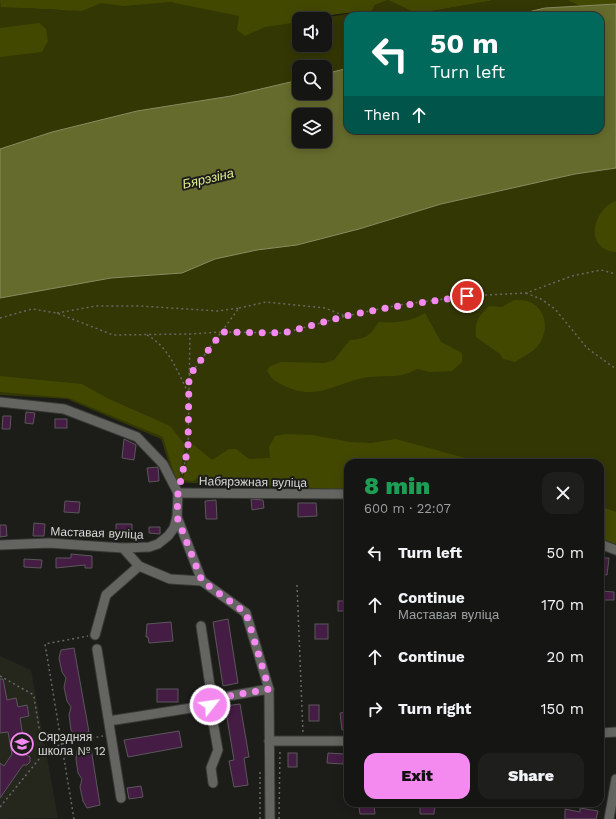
<!DOCTYPE html>
<meta charset="utf-8">
<style>
body{margin:0;font-family:"Work Sans",sans-serif;background:#1e1f1c;color:#f1f3f6;height:100vh;display:flex;flex-direction:column;font-size:15px;white-space:nowrap}
*{box-sizing:border-box;margin:0}
p{font-size:13px;color:#9d9fa0}
.icon{flex:none;width:22px;height:22px;fill:none;stroke:currentColor;stroke-width:2;stroke-linecap:round;stroke-linejoin:round}
.map{position:relative;flex:1;overflow:hidden}
.side{position:absolute;left:344px;top:459px;width:260px;height:348px;display:flex;flex-direction:column;background:#151613;border-radius:12px;box-shadow:0 2px 10px #0003,0 0 0 1px #343533}
.side>*{flex:none}
.top-card{position:absolute;left:344px;top:12px;width:260px;height:122px;border-radius:12px;box-shadow:0 2px 10px #0003,0 0 0 1px #343533;background:#00695c;color:#fff;overflow:hidden}
.tools{position:absolute;left:292px;top:12px;display:grid;gap:8px}
.tools a{display:grid;place-items:center;width:40px;height:40px;border-radius:8px;background:#151613;box-shadow:0 2px 10px #0003,0 0 0 1px #343533;font-size:20px}
.pin{position:absolute;display:grid;place-items:center;width:34px;height:34px;color:#fff;margin:-17px;border:2px solid #fff;border-radius:50%;box-shadow:0 1px 4px #0007}
.me{position:absolute;width:44px;margin:-22px;rotate:60deg;stroke-linejoin:round;filter:drop-shadow(0 0 3px #0008)}
.turn{display:flex;align-items:center;gap:14px;height:84px;padding:0 20px;font-size:18px}
.turn .icon{width:52px;height:52px;stroke-width:2.5}
.turn b{display:block;font-size:28px;line-height:34px}
.then{display:flex;align-items:center;height:38px;padding:0 20px;background:#0003;gap:8px;font-size:15px}
.round{display:grid;place-items:center;flex:none;width:42px;height:42px;border-radius:12px;background:#1e1f1c}
.overview{display:flex;align-items:center;justify-content:space-between;height:68px;padding:0 20px}
h1{font-size:24px;font-weight:800;line-height:30px;color:#1e9e55}
.button{display:flex;gap:8px;margin-top:auto;padding:8px 20px}
.button a{flex:1;height:46px;border-radius:12px;background:#f489f0;color:#111;font-size:16px;font-weight:800;line-height:46px;text-align:center}
.button a+a{background:#1e1f1c;color:#f1f3f6}
ul{padding:0;list-style:none}
li{display:flex;align-items:center;gap:12px;height:52px;padding:0 20px}
li div{flex:1}
li b{display:block;font-size:15px}
li em{font-style:normal}
.map>svg:first-child{display:block}
.built{fill:#25271d}
.green{fill:#333704}
.forest{fill:#434800}
.water{fill:#656b2c;stroke:#888c5f;fill-rule:evenodd}
.building{fill:#451c44;stroke:#5b575a}
.lines{fill:none;stroke-linecap:round;stroke-linejoin:round}
.minor-casing{stroke:#393937;stroke-width:11}
.path{stroke:#686865;stroke-width:1.5;stroke-dasharray:2 3;stroke-linecap:butt}
.minor{stroke:#646560;stroke-width:9}
.route{stroke:#f489f0;stroke-width:7;stroke-dasharray:0 12.6}
.labels{text-anchor:middle;stroke-width:4;stroke-linejoin:round;paint-order:stroke}
.street-label{font-size:12px;fill:#d8d8d6;stroke:#1c1d19}
.poi-label{font-size:12px;fill:#d8d8d6;stroke:#1c1d19;text-anchor:start}
.water-label{font-size:13px;font-style:italic;fill:#e0ea8e;stroke:#1c1d19}
</style>
<div class="map">
<svg width="616" height="819" viewBox="0 0 616 819">
<rect width="100%" height="100%" fill="#1c1d19"/>
<path class="built" d="M0 656 31 670 58 818 0 819Z"/>
<g class="green">
<path d="M0 0 22 8 59 10 60 1 170 2 299 19V45H325V19H315L360 12 370 14 375 5 388 0 411 11H432L495 0H567L580 6 545 8 511 16H348L347 68 325 74V67H299V80L231 96 137 111 52 132 0 149Z"/>
<path d="M616 168V547L600 541V463H348V492L175 482 161 439 67 399 0 395V298L111 278 182 273 215 259 257 250 297 245 359 229 441 204 575 174Z"/>
</g>
<g class="forest">
<path d="M0 0H495L432 11H411L388 0 375 5 370 14C349 9 321 19 299 19V22L265 27 245 36 237 30 239 16 170 2 124 6 101 3 82 11 1 7Z"/>
<path d="M567 0H616V4L580 6Z"/>
<path d="M39 23 46 29 48 41 42 52 0 57V28Z"/>
<path d="M616 201V252C582 249 594 208 616 201Z"/>
<path d="M514 300C518 300 523 300 527 301 548 308 550 333 536 348 531 353 522 357 515 362L503 359 500 354 476 337C474 322 479 316 489 306L502 307Z"/>
<path d="M425 313 441 342 462 353V362L452 371 430 372 417 369C398 380 383 374 363 378 335 384 315 401 285 386 276 382 272 380 267 371L270 366 282 362 325 363 334 360 350 340C367 339 370 335 379 322 395 323 411 322 425 313Z"/>
<path d="M0 376 82 384 107 398 170 426 185 445 179 480H176L163 437 69 398 0 392Z"/>
<path d="M286 434 312 435 350 442 371 443 396 439 476 461 497 463H348V490L218 482 210 481 204 477 198 478 193 481 183 480 190 446 194 445 212 460 229 449H236L249 459 270 458 269 447 275 436Z"/>
<path d="M600 506 616 512V544L600 538Z"/>
</g>
<path class="water" d="M616 4V168L575 174 441 204 359 229 297 245 257 250 215 259 182 273 111 278 0 298V149L52 132 137 111 231 96 299 80V93H325V74L348 68V130H600V16H511L545 8ZM299 115H325V141H299Z"/>
<g class="building">
<path d="M26 412 35 413 33 424 25 423Z"/>
<path d="M3 416H11L10 429H2Z"/>
<rect x="55" y="419" width="12" height="9"/>
<path d="M124 439 136 445 134 460 122 458Z"/>
<path d="M158 467 159 481 149 482 147 468Z"/>
<path d="M251 499 263 500 264 508 252 510Z"/>
<path d="M216 500 217 519H206L205 501Z"/>
<path d="M65 501 80 502 79 513 64 512Z"/>
<path d="M298 503H316L317 516 298 517Z"/>
<path d="M34 523 45 524 44 536H33Z"/>
<path d="M116 524H132V535L116 534Z"/>
<path d="M0 525H6L7 536 0 537Z"/>
<path d="M149 527H160V534L149 533Z"/>
<path d="M71 554 92 556V568H85V565L56 568V558H71Z"/>
<path d="M600 558H609L607 575 600 574Z"/>
<path d="M24 559 42 560 41 568 24 567Z"/>
<path d="M601 591 614 592V600H601Z"/>
<rect x="338" y="601" width="10" height="10"/>
<path d="M228 619 238 683 223 686 213 622Z"/>
<path d="M171 622 173 641 149 643 148 637H146L147 624Z"/>
<rect x="315" y="624" width="13" height="15"/>
<path d="M74 648 89 732 75 735 71 730 69 715 71 707 67 701 64 687 66 678 62 672 59 658 61 650Z"/>
<path d="M0 679H3L7 700 16 698 18 707 27 705 29 716 20 718 26 755 30 757V762L27 765H23L0 798V763L4 766 12 754 8 732 0 733Z"/>
<rect x="157" y="689" width="21" height="13"/>
<path d="M240 704 249 757 244 758 248 785 234 787 229 761 234 760 225 706Z"/>
<rect x="309" y="705" width="10" height="16"/>
<path d="M348 712V729L342 730 340 713Z"/>
<path d="M179 731 182 747 128 757 124 740Z"/>
<path d="M91 748 100 805 87 808 83 801 80 787 82 779 78 773 76 759 77 750Z"/>
<rect x="288" y="753" width="9" height="14"/>
<path d="M328 753 344 754 343 764 327 763Z"/>
<path d="M141 786 143 797 129 799 127 788Z"/>
<path d="M420 805 435 806 434 814H420Z"/>
<path d="M374 806 375 814H360L359 807Z"/>
<path d="M580 808 598 811 596 819H565V809L580 812Z"/>
</g>
<g class="lines">
<g class="minor-casing">
<g id="minor">
<path d="M0 402 64 409 137 437 163 464 178 493 177 517 174 528 168 536 158 544 149 547 123 548 49 543 0 545"/>
<path d="M178 493 348 494"/>
<path d="M177 517 202 581 246 613 269 689 270 819"/>
<path d="M600 544 616 550"/>
<path d="M123 548 139 566"/>
<path d="M201 626 212 699"/>
<path d="M95 635 106 595 139 566 170 579 202 581"/>
<path d="M97 649 121 798"/>
<path d="M210 705 218 750 211 768 213 783"/>
<path d="M109 721 210 705 212 699 269 689"/>
<path d="M600 733 616 732"/>
<path d="M269 741H348"/>
<path d="M609 819 616 779"/>
</g>
</g>
<g class="path">
<path d="M526 293 541 299 555 309 587 348 616 369"/>
<path d="M239 308 266 302 325 308 345 316"/>
<path d="M57 313 96 306H140L218 311 239 308 189 376"/>
<path d="M0 318 32 309 57 313 113 335 190 334"/>
<path d="M147 335C169 347 177 371 188 392"/>
<path d="M181 479 188 448 190 334 222 332 284 333 346 316 399 305 467 296 526 293 572 276 601 270 616 274"/>
<path d="M297 585 303 733"/>
<path d="M0 676 32 694 34 697 43 752"/>
<path d="M0 807 44 753 61 744 103 736"/>
<path d="M74 819 45 644 88 636"/>
<path d="M260 819V772"/>
<path d="M279 819 280 750"/>
</g>
<use href="#minor" class="minor"/>
</g>
<g class="lines">
<path class="route" d="M210 705 212 699 269 689 246 613 202 581 177 517 178 493 188 448 189 376 222 332 284 333 346 316 386 308 467 296"/>
</g>
<defs>
<g id="school-ring" transform="scale(1.15)"><circle r="9.5" fill="#1c1d19" stroke="#f489f0" stroke-width="1.5"/><path d="M0-5L7-2L0 1L-7-2ZM-4 1L0 2.5L4 1V4Q0 6-4 4Z" fill="#f489f0"/></g>
</defs>
<g fill-rule="evenodd">
<use href="#school-ring" x="22" y="744"/>
</g>
<g class="labels">
<g class="street-label">
<text transform="translate(253 482) rotate(1)" y="4">Набярэжная вуліца</text>
<text transform="translate(97 533) rotate(2)" y="4">Маставая вуліца</text>
</g>
<g class="poi-label">
<text x="38" y="741">Сярэдняя<tspan x="38" dy="14">школа № 12</tspan></text>
</g>
<g class="water-label">
<text transform="translate(208 178) rotate(-13)" y="5">Бярэзіна</text>
</g>
</g>
</svg>
<div class="tools">
<a><svg class="icon" aria-label="sound" viewBox="0 0 24 24"><path d="M4 9h4l5-4v14l-5-4H4zM17 9q2 3 0 6"/></svg></a>
<a><svg class="icon" aria-label="search" viewBox="0 0 24 24"><circle cx="10" cy="10" r="6"/><path d="M15 15l6 6"/></svg></a>
<a><svg class="icon" aria-label="layers" viewBox="0 0 24 24"><path d="M12 4l9 5-9 5-9-5zM3 14l9 5 9-5"/></svg></a>
</div>
<div class="pin" style="left:467px;top:296px;background:#d93025"><svg class="icon" aria-label="arrive" viewBox="0 0 24 24"><path d="M6 21V4h12l-3 4 3 4H6"/></svg></div>
<svg class="me" style="left:210px;top:705px" viewBox="-20 -20 40 40"><circle r="17" fill="#f489f0" stroke="#fff" stroke-width="3"/><path d="M0-11L8 9 0 5-8 9z" fill="#fff"/></svg>
<div class="top-card">
<div class="turn"><svg class="icon" aria-label="left" viewBox="0 0 24 24"><path d="M17 20v-9H6M10 6l-5 5 5 5"/></svg><div><b>50 m</b>Turn left</div></div>
<div class="then">Then<svg class="icon" aria-label="ahead" viewBox="0 0 24 24"><path d="M12 20V5M6 11l6-6 6 6"/></svg></div>
</div>
<section class="side">
<div class="overview"><div><h1>8 min</h1><p>600 m · 22:07</p></div><a class="round"><svg class="icon" aria-label="close" viewBox="0 0 24 24"><path d="M6 6l12 12M18 6L6 18"/></svg></a></div>
<ul>
<li><svg class="icon" aria-label="left" viewBox="0 0 24 24"><path d="M17 20v-9H6M10 6l-5 5 5 5"/></svg><div><b>Turn left</b></div><em>50 m</em></li>
<li><svg class="icon" aria-label="ahead" viewBox="0 0 24 24"><path d="M12 20V5M6 11l6-6 6 6"/></svg><div><b>Continue</b><p>Маставая вуліца</p></div><em>170 m</em></li>
<li><svg class="icon" aria-label="ahead" viewBox="0 0 24 24"><path d="M12 20V5M6 11l6-6 6 6"/></svg><div><b>Continue</b></div><em>20 m</em></li>
<li><svg class="icon" aria-label="right" viewBox="0 0 24 24"><path d="M7 20v-9h11M14 6l5 5-5 5"/></svg><div><b>Turn right</b></div><em>150 m</em></li>
</ul>
<div class="button"><a>Exit</a><a>Share</a></div>
</section>
</div>
